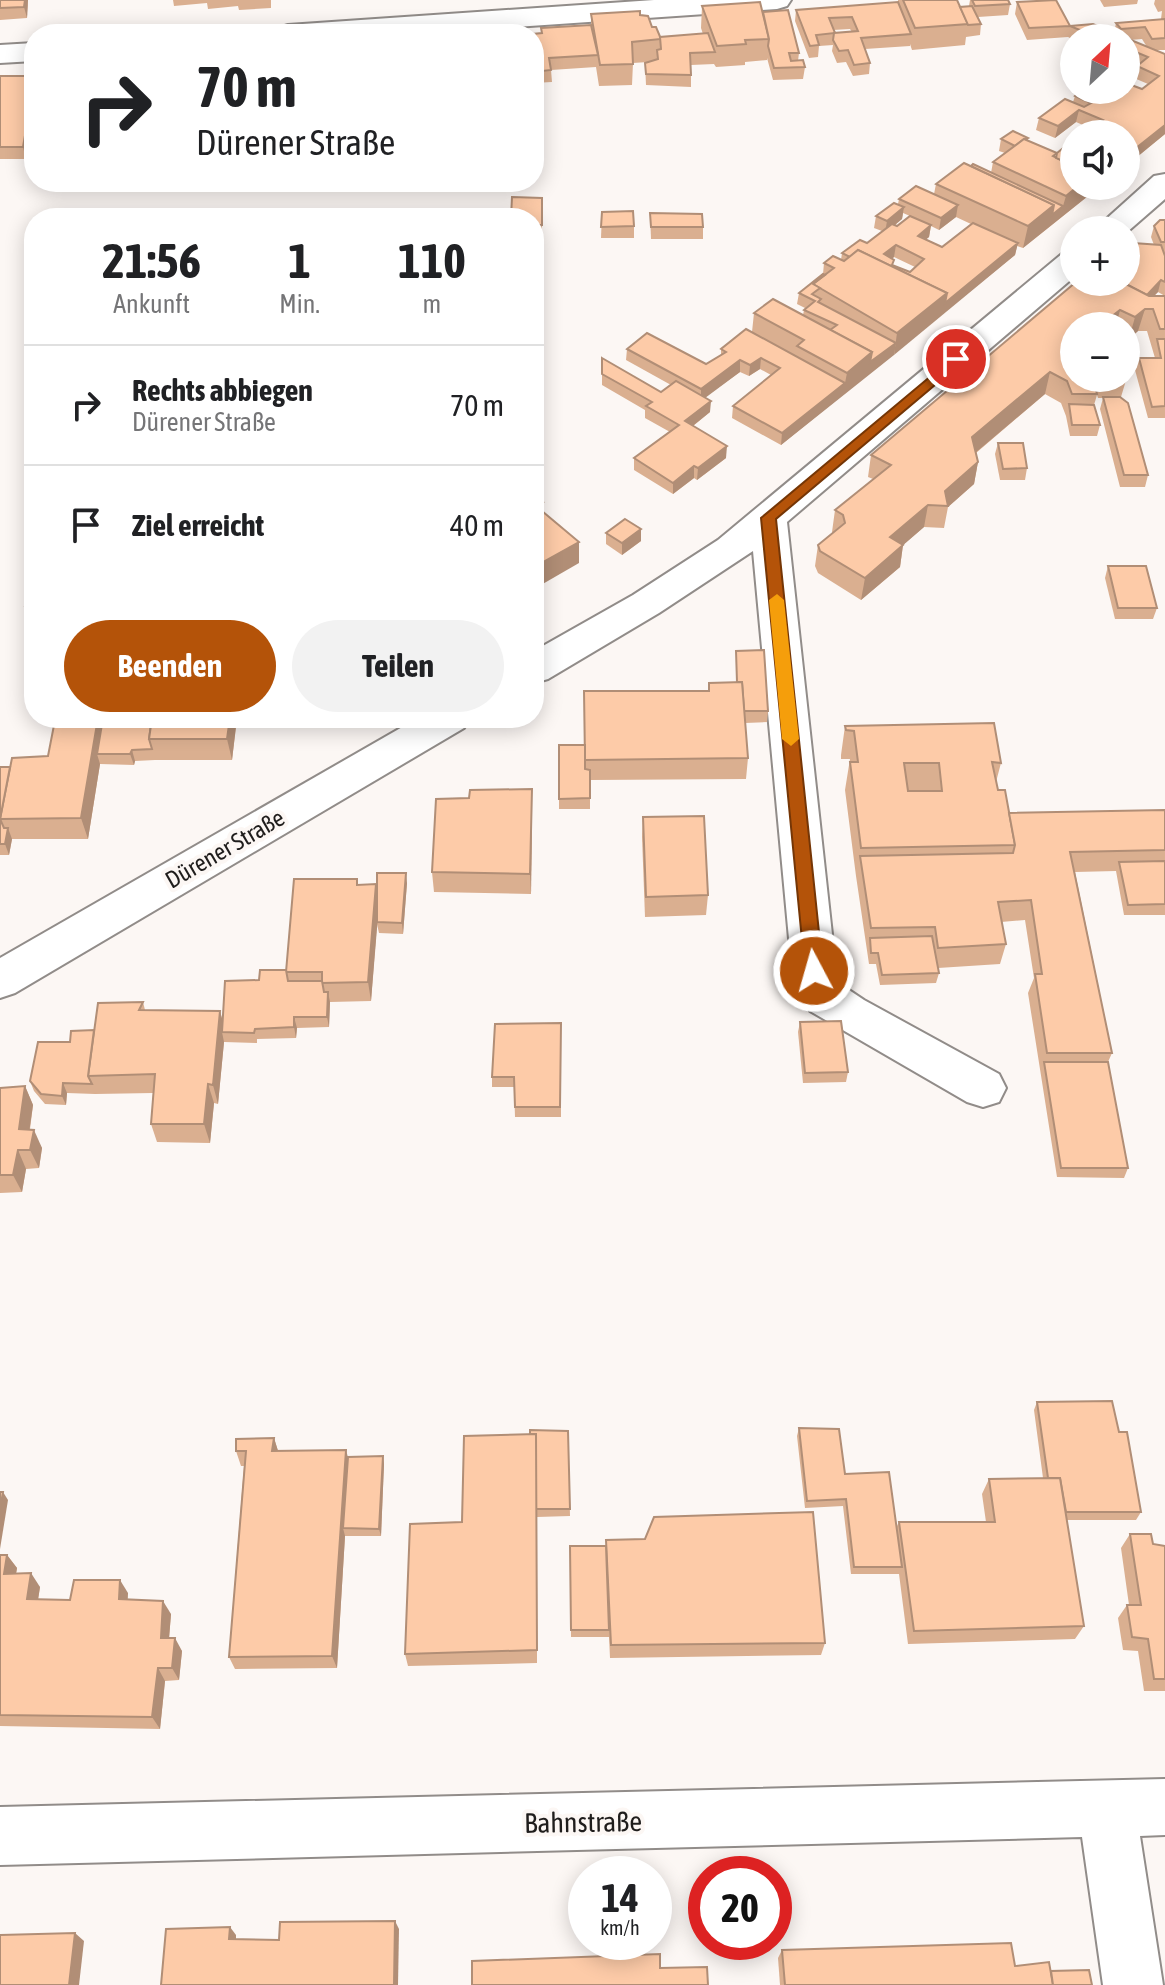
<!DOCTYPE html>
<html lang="de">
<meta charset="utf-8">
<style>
body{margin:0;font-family:"Asap Condensed",sans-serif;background:#f2f2f2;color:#202124;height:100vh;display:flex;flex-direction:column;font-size:30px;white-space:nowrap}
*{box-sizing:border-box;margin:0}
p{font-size:26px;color:#757577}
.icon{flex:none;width:44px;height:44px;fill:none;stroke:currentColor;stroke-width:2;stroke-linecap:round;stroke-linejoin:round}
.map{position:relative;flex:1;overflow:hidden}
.sheet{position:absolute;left:24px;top:208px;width:520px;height:520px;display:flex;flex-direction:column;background:#fff;border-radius:32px;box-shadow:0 4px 20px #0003}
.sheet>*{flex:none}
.banner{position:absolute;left:24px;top:24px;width:520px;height:168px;border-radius:32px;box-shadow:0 4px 20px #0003;background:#fff;color:#202124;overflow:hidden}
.needle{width:52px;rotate:26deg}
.buttons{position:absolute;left:1060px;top:24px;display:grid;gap:16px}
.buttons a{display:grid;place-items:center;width:80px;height:80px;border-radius:50%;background:#fff;box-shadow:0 4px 20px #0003;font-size:40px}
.speed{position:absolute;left:568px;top:1856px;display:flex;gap:16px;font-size:40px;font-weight:700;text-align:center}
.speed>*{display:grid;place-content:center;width:104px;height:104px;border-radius:50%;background:#fff;box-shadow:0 4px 20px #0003;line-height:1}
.speed small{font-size:20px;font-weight:400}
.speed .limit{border:12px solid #d22;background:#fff;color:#111}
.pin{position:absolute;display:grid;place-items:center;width:68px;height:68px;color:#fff;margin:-34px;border:4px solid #fff;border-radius:50%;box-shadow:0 2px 8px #0007}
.me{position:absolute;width:88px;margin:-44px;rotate:354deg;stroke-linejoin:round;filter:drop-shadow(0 0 6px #0008)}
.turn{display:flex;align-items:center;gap:28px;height:168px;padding:0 40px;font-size:36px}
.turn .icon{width:104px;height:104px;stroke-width:2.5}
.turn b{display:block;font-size:56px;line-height:68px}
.eta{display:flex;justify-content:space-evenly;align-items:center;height:136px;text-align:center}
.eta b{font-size:48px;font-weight:700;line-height:56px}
.cta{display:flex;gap:16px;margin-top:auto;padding:16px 40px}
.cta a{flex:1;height:92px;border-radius:48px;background:#b45309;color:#fff;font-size:32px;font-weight:700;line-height:92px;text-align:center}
.cta a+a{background:#f2f2f2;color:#202124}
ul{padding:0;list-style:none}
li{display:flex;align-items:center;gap:24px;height:120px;padding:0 40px;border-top:2px solid #e0e0e0}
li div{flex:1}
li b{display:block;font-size:30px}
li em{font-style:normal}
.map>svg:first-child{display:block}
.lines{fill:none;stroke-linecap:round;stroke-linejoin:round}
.minor-casing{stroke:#918c89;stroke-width:4}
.minor{fill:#fff;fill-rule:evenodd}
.wall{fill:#daaf90;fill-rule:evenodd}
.shaded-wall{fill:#b18e76}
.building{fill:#fdcba8;stroke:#b18e76;stroke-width:2;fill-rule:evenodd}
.route{fill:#b45309;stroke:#753606;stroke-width:2}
.slow{fill:#f59e0b}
.labels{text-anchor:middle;stroke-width:8;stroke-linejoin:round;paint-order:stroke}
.street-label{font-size:24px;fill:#1f1d1c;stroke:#fcf7f4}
.near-street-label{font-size:28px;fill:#1f1d1c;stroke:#fcf7f4}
</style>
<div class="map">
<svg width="1165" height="1985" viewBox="0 0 1165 1985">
<rect width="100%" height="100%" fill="#fcf7f4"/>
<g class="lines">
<g class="minor-casing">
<g id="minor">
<path d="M654 0H791L787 6 777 9 412 34H274L278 28 288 25Z"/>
<path d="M34 43V61L0 63V45Z"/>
<path d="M1165 174V199L1126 233V230H1094L1154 176Z"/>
<path d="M1074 250V277L787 522 836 971 843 986 864 1000 999 1074 1006 1088 999 1102 983 1107 967 1102 810 1011 792 971 753 551 659 613 548 679 534 683V651L633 595 718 540 1063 253Z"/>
<path d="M418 718H470L464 728 15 993 0 998V958Z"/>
<path d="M1165 1779V1835L1140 1836 1163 1985H1103L1082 1837 0 1865V1807Z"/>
</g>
</g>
<use href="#minor" class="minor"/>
</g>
<g class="wall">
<path d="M0 0H28L27 18 0 20Z"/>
<path d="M173 0H271V8L239 10 238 6 208 9 207 3 174 6Z"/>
<path d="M898 0H957L960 7 969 6 970 0H1008L1010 4 1008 15 978 17 981 24 980 35 966 37 965 45 912 50 910 44V46L865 49 870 63 869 74 853 76 846 62 837 63 832 51 833 45 819 46 818 57 809 58 795 21 796 10 898 2ZM850 29 852 32 835 33 833 30Z"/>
<path d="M1100 0H1138L1137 4 1104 7Z"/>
<path d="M1155 0H1165V50H1155L1165 54V134L1126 166 1092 129 1076 122 1055 138 1036 130 1039 118 1073 102 1075 96 1142 89 1148 84 1134 78 1137 66 1126 61V38H1074V40L1068 37 1027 40 1015 14 1017 2 1070 26 1114 33 1116 23 1161 19 1162 11 1158 12 1154 4ZM1142 39 1147 47 1130 40Z"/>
<path d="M702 6 763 12 799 53 798 61 805 67 803 79 773 80 767 58V60L745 62V65L716 67 714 64 691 65V87L646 85 645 63 648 62 633 63 632 85 599 86 596 67 551 70 552 82 534 83V34L541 33V28L591 25V14L640 15 660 37 703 34 701 28Z"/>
<path d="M0 76H34V136H30L26 159H0Z"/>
<path d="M1028 138V140L1074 186H1101L1093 192 1089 191 1088 196 1023 248 1017 246 1015 255 781 445 732 418 733 406 771 375 760 369 749 376 740 372 705 397 710 412 693 426 726 458 697 480 694 478 673 494 634 470V458L670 432 645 418V410L602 385V358L661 392 671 385 626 360 627 349 706 364 721 355V349L752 332 754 313 803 315 804 310 805 308 797 304 799 293 823 274 824 263 841 260 842 253 867 243 882 231 874 228 876 216 898 204 899 199 934 194 936 184 971 166 991 173 993 162 1005 153 999 151 1001 139ZM903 213 910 216 897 226 895 225 902 219ZM956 217 971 224 942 247 925 240 929 237 931 226 939 230ZM894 257 915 267 910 272 893 266 892 259Z"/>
<path d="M542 198V236H534V218Z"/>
<path d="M602 212 634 226V238H601Z"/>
<path d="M650 213 703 227V239H651Z"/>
<path d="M1165 220V296L1158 292 1154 296H1165V418H1148L1135 370 1139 358H1155L1147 331H1138L1129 339 1126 338V326H1074V378H1126V374L1127 377 1121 397 1148 475 1145 487H1120L1100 409 1103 398H1098L1097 395 1094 405 1100 425 1097 436H1070L1066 416 1061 403 1045 394 976 453 978 462 974 484 948 507 944 528 924 527 903 545 900 567 861 600 818 573 815 566 818 545 833 532H832L835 510 873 479 868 477 871 455 1154 245 1151 237 1154 226Z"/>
<path d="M998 443 1027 468 1025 480H1000L995 454Z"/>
<path d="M641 529V541L622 555 606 544V533Z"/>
<path d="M1108 566 1157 608 1153 619H1115L1105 578Z"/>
<path d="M34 583V618H29L25 606Z"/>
<path d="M736 651 768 711 767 722 745 723 748 758 746 779 590 780V809H559V745H585L708 691 709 683 736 682Z"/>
<path d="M237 718 232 760H155L135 761 134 765 100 764 88 839H12L9 855H0V767H10L48 756Z"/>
<path d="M845 726 1001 763 996 782 998 790 1009 813 1165 810V915H1124L1116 871 1075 872 1112 1053 1108 1062 1128 1168 1124 1178 1057 1177 1028 993 1034 978 1025 920 1001 922 1006 944 1000 964 938 968 939 973 936 983 880 985 876 964H869L856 876 845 790 850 759H841V755Z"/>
<path d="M532 810 531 894 434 892 432 872Z"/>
<path d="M643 817 708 895 706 915 645 917 642 837Z"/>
<path d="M357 879 358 885 377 892 407 883 403 934 379 933 377 924 371 1001 330 1002 329 1027 297 1028 296 1038 257 1039V1043L224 1042 218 1104 214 1103 210 1143 157 1142 151 1124 153 1093 95 1094 67 1093 66 1105 45 1104 34 1091 30 1081 70 1042 94 1030 143 1002 145 1010 220 1011 222 1019 259 980 286 970Z"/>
<path d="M800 1022 848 1072 846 1082 803 1083 798 1032Z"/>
<path d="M561 1023V1117H515L514 1087H492V1077Z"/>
<path d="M25 1086 33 1105 30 1129 42 1148 39 1168 26 1169 22 1192 0 1193V1088Z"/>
<path d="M1037 1402 1119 1432 1141 1512 1136 1520H1067L1084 1626 1075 1639 908 1644 899 1574H851L843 1506 805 1508 797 1436 799 1428 896 1528 899 1522H986L982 1494 989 1479 1043 1478 1034 1410Z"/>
<path d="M568 1431 570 1516 537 1517V1663L408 1666 405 1654 530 1434Z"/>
<path d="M274 1438 278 1451 348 1457 383 1456 384 1464 381 1536H345L337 1668 235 1669 229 1657 244 1466H241L236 1451Z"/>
<path d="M1130 1534 1153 1544 1165 1546V1691H1144L1138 1651 1123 1650 1118 1618 1127 1605H1129L1121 1548Z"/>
<path d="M570 1546 825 1643 821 1655 610 1658 609 1636V1637H571Z"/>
<path d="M0 1555H7L17 1568 16 1573 40 1587 38 1600H70L128 1593 127 1600 171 1614 169 1638 182 1651 179 1680 165 1681 160 1729 0 1726Z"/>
<path d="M782 1950 1015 1966 1051 1971 1092 1985H780L778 1958Z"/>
</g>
<g class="shaded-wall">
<path d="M25 0H28L27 18 24 7Z"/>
<path d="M33 104 34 110V120L28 118Z"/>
<path d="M1079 110 1076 122 1055 138 1058 126Z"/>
<path d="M27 124 30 136 26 159 23 147Z"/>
<path d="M1165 125V134L1126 166V156Z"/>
<path d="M1078 186H1090L1088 196 1023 248 1028 226 1054 205 1063 206 1066 196Z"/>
<path d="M1094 186H1101L1093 192Z"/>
<path d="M958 205 956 217 939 230 941 218Z"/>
<path d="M904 207 902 219 885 233 887 221Z"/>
<path d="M931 225 929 237 916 248 918 236Z"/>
<path d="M1018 243 1015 255 894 355 897 333 947 293Z"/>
<path d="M896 245 894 257 883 266 884 254Z"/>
<path d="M1161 280 1158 292 1137 313 1140 301Z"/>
<path d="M1145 309 1138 331 1129 339 1135 317Z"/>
<path d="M1120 310 1116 326H1102V324Z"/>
<path d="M896 343 894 355 781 445 782 433 845 383 847 373 872 352Z"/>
<path d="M1074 349V366L1067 356Z"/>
<path d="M761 358 760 369 749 376 750 365Z"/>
<path d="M740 360V372L701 401V389Z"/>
<path d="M1050 372 1045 394 968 459 972 437Z"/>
<path d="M711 401 710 412 684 433 685 421Z"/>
<path d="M727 446 726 458 697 480 698 468Z"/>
<path d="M978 462 974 484 948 507 945 491Z"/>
<path d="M694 466V478L673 494V483Z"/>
<path d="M543 502 544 524 536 506Z"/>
<path d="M928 505 924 527 887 559 890 537Z"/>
<path d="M641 529V541L622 555V543Z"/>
<path d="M579 542V563L534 589V567Z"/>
<path d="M903 545 900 567 861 600 865 578Z"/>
<path d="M98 718H113L97 754 100 764 88 839 81 818Z"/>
<path d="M230 718H237L232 760 227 739Z"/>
<path d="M132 750 135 761 134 765 130 754Z"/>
<path d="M532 789V810L531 894 530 874Z"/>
<path d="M8 828 12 839 9 855 5 844Z"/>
<path d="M406 873 407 883 403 934 402 923Z"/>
<path d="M376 884 379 904 371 1001 368 982Z"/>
<path d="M328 992 330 1002 329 1027 327 1017Z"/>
<path d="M220 1011 225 1030 222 1032 224 1042 218 1104 213 1085Z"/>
<path d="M294 1017 297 1028 296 1038 294 1027Z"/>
<path d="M63 1083 67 1093 66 1105 62 1096Z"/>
<path d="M208 1084 214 1103 210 1143 204 1124Z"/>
<path d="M25 1086 33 1105 27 1147 19 1129Z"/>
<path d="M34 1130 42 1148 39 1168 30 1150Z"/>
<path d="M18 1150 26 1169 22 1192 13 1175Z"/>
<path d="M274 1438 279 1454 272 1451Z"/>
<path d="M346 1450 350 1465 343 1528 345 1536 337 1668 332 1656Z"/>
<path d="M383 1456 384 1464 381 1536 379 1529Z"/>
<path d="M3 1492 8 1500 0 1549V1509Z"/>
<path d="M7 1555 17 1568 14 1587 4 1574Z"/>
<path d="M31 1573 40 1587 36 1612 27 1599Z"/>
<path d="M120 1580 128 1593 127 1612 119 1599Z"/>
<path d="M163 1601 171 1614 168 1651 161 1638Z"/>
<path d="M175 1638 182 1651 179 1680 172 1668Z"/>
<path d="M158 1668 165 1681 160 1729 152 1717Z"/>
<path d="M395 1921 399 1929 398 1985H394Z"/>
<path d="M230 1927 236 1935V1947L229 1939Z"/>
<path d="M75 1933 84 1941 79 1985H69Z"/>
</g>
<g class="building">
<path d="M0 0H25L24 7 0 8Z"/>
<path d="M903 0H957L968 24 915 28Z"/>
<path d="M972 0H1008L1010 4 975 6Z"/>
<path d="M1056 0 1070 26 1093 24 1126 38H1100L1070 26 1029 28 1017 2Z"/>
<path d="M760 2 769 39 745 40 746 44 717 46 702 6Z"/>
<path d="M898 2 911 34 861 38 870 63 854 65 848 50 839 51 833 40 834 33 858 31 852 17 829 18 835 33 816 35 819 45 810 46 796 10Z"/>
<path d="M972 6 981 24 968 25 960 7Z"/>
<path d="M788 10 799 53H789L791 61 803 60 805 67 774 68 768 46 769 39 763 12Z"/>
<path d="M640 11V15L648 16 652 27H656L661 39 632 42 633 64 600 65 591 14Z"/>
<path d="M1165 19V38L1152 39 1145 27 1121 29 1116 23Z"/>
<path d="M591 25 598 55 549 58 551 70 534 72V48L535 47 534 34H532L542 33 541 28Z"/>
<path d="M467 28 468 34H423L422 31Z"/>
<path d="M708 33 715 52 690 53 691 75 646 74 645 63 658 59 657 50 661 49 660 37Z"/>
<path d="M1126 38 1165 54V125L1126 156V134H1085L1103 120 1079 110 1058 126 1039 118 1065 99 1084 107 1091 103 1075 96 1082 90H1126V83L1142 89 1159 76 1137 66 1148 57 1126 48Z"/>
<path d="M0 76H34V104H33L28 118H34V124H27L23 147H0Z"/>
<path d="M1013 131 1028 138 1026 139H1024L1015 146 1001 139Z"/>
<path d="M1024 139 1057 153 1053 156 1074 166V186H1078L1066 196 993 162Z"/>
<path d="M1073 140H1074V166L1056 158 1057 153Z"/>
<path d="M964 163 1054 205 1028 226 936 184Z"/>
<path d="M973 164 1063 206 1052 215 1054 205 971 166Z"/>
<path d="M916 186 958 205 941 218 899 199Z"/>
<path d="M512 197 542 198V225H534V218H511Z"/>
<path d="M894 203 904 207 887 221 876 216Z"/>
<path d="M633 211 634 226 601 227 602 212Z"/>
<path d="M650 213 702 214 703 227H651Z"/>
<path d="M910 216 931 225 918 236 942 247 973 223 1018 243 945 303 947 293 858 250 850 257 842 253 860 240 867 243 892 224 897 226ZM896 245 924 259 910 272 892 265 894 260 884 254Z"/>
<path d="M1160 220H1165V242H1161L1154 226Z"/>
<path d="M1133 243 1161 245 1165 256V282L1161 280 1147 295 1122 282H1126V249Z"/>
<path d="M858 250 947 293 897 333 813 284 834 268 824 263 833 256 844 261Z"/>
<path d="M823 274 825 275 813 284 820 288 812 294 821 299 818 302 896 343 870 362 872 352 830 330 837 325 804 310 815 301 799 293Z"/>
<path d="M1076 282H1122L1149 296H1165V329H1160L1153 309H1145L1135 317 1120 310 1102 324 1106 326H1074V349L1067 356 1074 361V378H1093L1097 394H1072L1067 381 1050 372 972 437 978 462 945 491 948 506 928 505 890 537 903 545 865 578 820 551 818 545 845 523 843 515 835 510 891 465 871 455Z"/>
<path d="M773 299 872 352 847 373 797 346 804 340 754 313Z"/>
<path d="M746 329 845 383 782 433 733 406 780 368 761 358 750 365 740 360 701 389 627 349 647 333 706 364 726 352 721 349Z"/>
<path d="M1157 339H1165V406L1152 407 1139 358H1161Z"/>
<path d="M602 358 661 392 676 381 711 401 685 421 727 446 698 468 694 466 673 483 634 458 679 425 646 406 652 402 602 374Z"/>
<path d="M1103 397H1120L1128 403 1148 475H1124Z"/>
<path d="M1069 404 1094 405 1100 425H1072Z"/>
<path d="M998 443H1023L1027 468 1003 469Z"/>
<path d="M534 495 543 502 536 506 579 542 534 567Z"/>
<path d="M625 519 641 529 622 543 606 533Z"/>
<path d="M1108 566H1146L1157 608H1118Z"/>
<path d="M29 583H34V606H25Z"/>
<path d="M764 650 768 711H744L742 682H737L736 651Z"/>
<path d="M742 682 748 758 585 760 584 691H709V683Z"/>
<path d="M61 718H98L81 818 0 819 12 758 48 756 55 720H60Z"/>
<path d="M103 718H152L149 739 152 749 132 750 130 754H97Z"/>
<path d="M152 718H230L227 739H149Z"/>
<path d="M994 723 1001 763 992 762 998 790H1005L1015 845 861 848 850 762H858L854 731 846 730 845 726ZM904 763H939L942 791H908Z"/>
<path d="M559 745H585V769L590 770V798L559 799Z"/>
<path d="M0 767H10L0 819 4 828H8L5 844H0Z"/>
<path d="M532 789 530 874 432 872 436 799 469 798 470 790Z"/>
<path d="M1165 810V850L1070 852 1112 1053H1047L1035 974H1042L1031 900 998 902 1006 944 938 948 935 927 871 928 860 856 1013 853 1015 845 1009 813Z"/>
<path d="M704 816 708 895 646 897 643 817Z"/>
<path d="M1165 861V904L1128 905 1119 862Z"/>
<path d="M377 873H406L402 923 377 922Z"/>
<path d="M294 879H357V885L376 884 368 982 322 983V972H286Z"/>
<path d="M932 936 939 973 882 975 878 953H871L870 938Z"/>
<path d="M260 970H286L288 981H322L324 992H328L327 1017H294V1027L255 1029 254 1033 222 1032 225 981 259 980Z"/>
<path d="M143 1002 139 1010 220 1011 213 1085 208 1084 204 1124H151L155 1074 88 1076 98 1003Z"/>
<path d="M841 1021 848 1072 805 1073 800 1022Z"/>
<path d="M561 1023 560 1107H515L514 1077H492L495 1024Z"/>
<path d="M94 1030 88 1076 92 1084 63 1083 62 1096 41 1094 30 1081 38 1042H70L71 1031Z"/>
<path d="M1044 1062H1108L1128 1168H1061Z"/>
<path d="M25 1086 19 1129 34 1130 30 1150H18L13 1175H0V1088Z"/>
<path d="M1112 1401 1119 1432H1127L1141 1512H1066L1060 1478H1048L1037 1402Z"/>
<path d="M799 1428 839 1429 845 1474 889 1472 902 1567H854L846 1499 807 1501Z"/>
<path d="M530 1430 568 1431 570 1509H536V1434H530Z"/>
<path d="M536 1434 537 1650 405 1654 410 1524 462 1522 464 1436Z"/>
<path d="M274 1438 272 1451 346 1450 332 1656 229 1657 246 1451H236V1439Z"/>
<path d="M383 1456 379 1529 343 1528 348 1457Z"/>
<path d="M1060 1478 1084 1626 914 1631 899 1522H995L989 1479Z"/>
<path d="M0 1492H3L0 1509Z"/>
<path d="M813 1512 825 1643 611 1645 606 1540 645 1539 654 1517Z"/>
<path d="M1130 1534H1151L1153 1544 1165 1546V1679H1154L1148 1639 1132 1637 1127 1605H1141Z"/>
<path d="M570 1546H606L609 1630H571Z"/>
<path d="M0 1555H7L4 1574 31 1573 27 1599 70 1600 74 1580H120L119 1599 163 1601 161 1638H175L172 1668H158L152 1717 0 1715Z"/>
<path d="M395 1921 394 1985H161L166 1929 230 1927 229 1939 279 1940 280 1922Z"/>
<path d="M75 1933 69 1985H0V1935Z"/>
<path d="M1011 1943 1015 1966 1049 1962 1053 1985H785L782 1950Z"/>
<path d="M660 1954V1968L707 1967 708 1985H472V1961Z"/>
<path d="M1089 1970 1092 1985H1053L1051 1971Z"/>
</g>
<path class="route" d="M956 355 961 356V363L776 519 823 971 814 978 805 971 761 518Z"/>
<path class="slow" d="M777 594 784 600 799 739 791 746 782 739 769 600Z"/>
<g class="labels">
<g class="street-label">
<text transform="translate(225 849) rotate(-30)" y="8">Dürener Straße</text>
</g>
<g class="near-street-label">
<text transform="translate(583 1822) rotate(-1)" y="10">Bahnstraße</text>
</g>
</g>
</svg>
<div class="buttons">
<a><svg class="needle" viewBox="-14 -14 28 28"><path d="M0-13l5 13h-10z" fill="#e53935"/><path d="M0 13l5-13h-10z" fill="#757577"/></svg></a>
<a><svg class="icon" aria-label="sound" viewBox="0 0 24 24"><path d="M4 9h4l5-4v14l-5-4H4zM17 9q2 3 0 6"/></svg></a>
<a>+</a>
<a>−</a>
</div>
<div class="speed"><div>14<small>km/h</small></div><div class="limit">20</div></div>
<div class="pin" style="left:956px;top:359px;background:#d93025"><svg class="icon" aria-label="arrive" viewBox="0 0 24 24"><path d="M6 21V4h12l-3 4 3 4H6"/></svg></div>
<svg class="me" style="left:814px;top:971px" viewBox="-20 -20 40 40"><circle r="17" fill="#b45309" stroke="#fff" stroke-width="3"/><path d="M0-11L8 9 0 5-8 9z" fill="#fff"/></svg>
<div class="banner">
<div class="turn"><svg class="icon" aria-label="right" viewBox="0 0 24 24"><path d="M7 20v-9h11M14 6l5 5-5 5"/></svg><div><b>70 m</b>Dürener Straße</div></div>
</div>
<section class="sheet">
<div class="eta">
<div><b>21:56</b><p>Ankunft</p></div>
<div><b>1</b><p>Min.</p></div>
<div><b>110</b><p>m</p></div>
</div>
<ul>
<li><svg class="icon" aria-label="right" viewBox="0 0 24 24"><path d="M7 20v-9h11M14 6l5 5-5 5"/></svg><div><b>Rechts abbiegen</b><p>Dürener Straße</p></div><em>70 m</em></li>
<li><svg class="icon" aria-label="arrive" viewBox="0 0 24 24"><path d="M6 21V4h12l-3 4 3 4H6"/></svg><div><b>Ziel erreicht</b></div><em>40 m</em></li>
</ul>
<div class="cta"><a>Beenden</a><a>Teilen</a></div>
</section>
</div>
